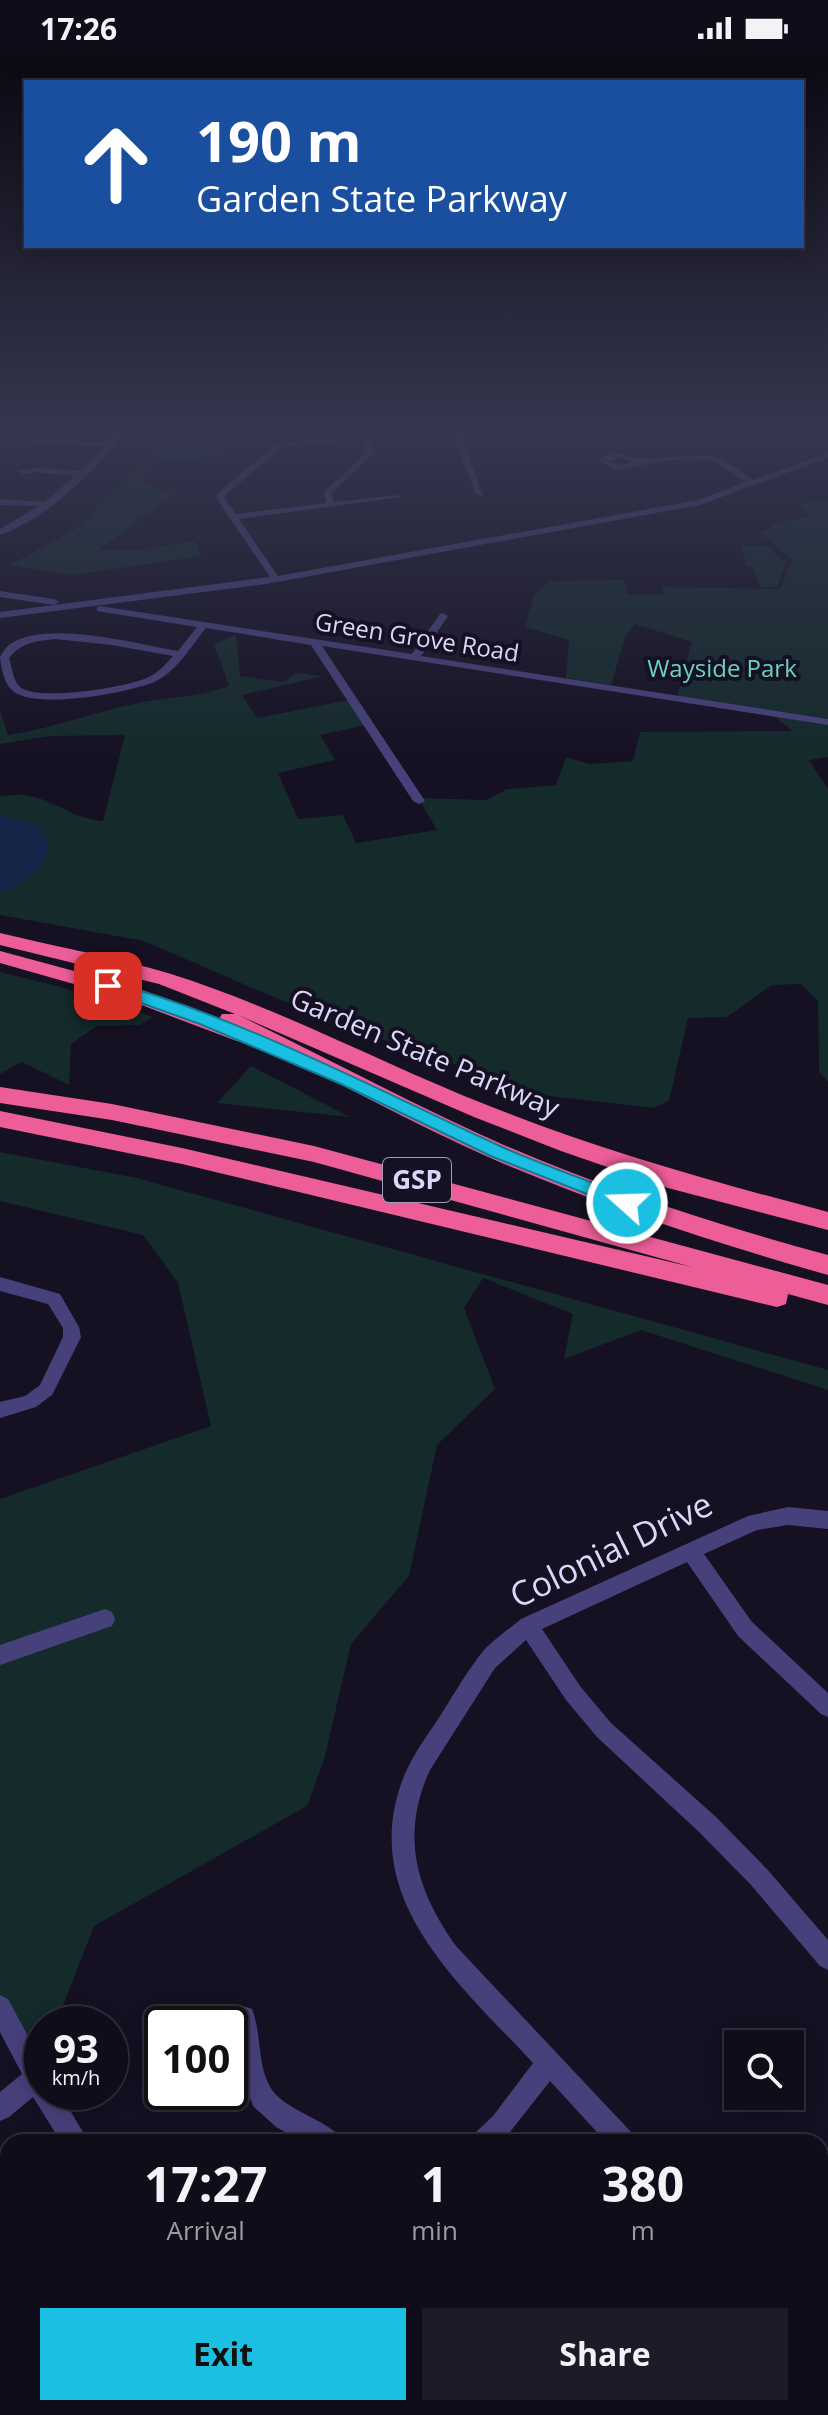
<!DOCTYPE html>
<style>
body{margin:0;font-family:"Open Sans",sans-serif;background:#1e1a27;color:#f1f3f6;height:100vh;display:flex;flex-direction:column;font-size:30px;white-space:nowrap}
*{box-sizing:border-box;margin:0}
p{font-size:26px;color:#9c9ba2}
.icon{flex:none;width:44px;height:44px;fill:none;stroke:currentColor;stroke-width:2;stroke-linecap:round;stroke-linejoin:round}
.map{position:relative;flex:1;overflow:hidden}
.side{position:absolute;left:0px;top:2078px;width:828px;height:282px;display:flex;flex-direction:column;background:#100c1a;border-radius:24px 24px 0 0;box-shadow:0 4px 20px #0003,0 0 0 2px #302c39}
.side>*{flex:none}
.top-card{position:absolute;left:24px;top:24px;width:780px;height:168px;border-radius:0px;box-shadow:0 4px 20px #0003,0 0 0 2px #302c39;background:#1a4fa0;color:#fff;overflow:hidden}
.buttons{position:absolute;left:724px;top:1974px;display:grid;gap:16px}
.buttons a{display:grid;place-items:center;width:80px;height:80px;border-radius:0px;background:#100c1a;box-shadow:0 4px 20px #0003,0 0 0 2px #302c39;font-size:40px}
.speed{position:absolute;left:24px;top:1950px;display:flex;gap:16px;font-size:40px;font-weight:700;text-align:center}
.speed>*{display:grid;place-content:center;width:104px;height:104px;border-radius:50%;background:#100c1a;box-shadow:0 4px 20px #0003,0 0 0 2px #302c39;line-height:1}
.speed small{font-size:20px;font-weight:400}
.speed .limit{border:4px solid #111;border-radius:12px;background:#fff;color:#111}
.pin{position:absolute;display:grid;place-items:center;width:68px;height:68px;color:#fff;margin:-34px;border-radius:16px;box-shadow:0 4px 12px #0006}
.me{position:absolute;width:88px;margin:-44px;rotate:290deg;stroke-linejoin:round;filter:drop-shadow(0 0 6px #0008)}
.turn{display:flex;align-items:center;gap:28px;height:168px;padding:0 40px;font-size:36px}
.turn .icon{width:104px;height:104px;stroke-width:2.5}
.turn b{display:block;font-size:56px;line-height:68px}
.eta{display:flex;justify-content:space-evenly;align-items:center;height:136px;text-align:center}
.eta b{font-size:48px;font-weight:700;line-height:56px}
.primary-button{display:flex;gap:16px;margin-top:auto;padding:16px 40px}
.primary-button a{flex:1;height:92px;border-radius:0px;background:#1abfe2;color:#111;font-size:32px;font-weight:700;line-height:92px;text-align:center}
.primary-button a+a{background:#1e1a27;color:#f1f3f6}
.status{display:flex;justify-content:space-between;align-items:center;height:56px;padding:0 40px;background:#100c1a;direction:ltr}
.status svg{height:22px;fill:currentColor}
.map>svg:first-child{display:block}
.green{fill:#142a2b}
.water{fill:#152547}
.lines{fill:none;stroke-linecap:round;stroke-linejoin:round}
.minor{fill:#47417b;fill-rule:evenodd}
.highway{fill:#ed5e98;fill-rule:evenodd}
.route{fill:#1abfe2;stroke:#117c93;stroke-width:2}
.labels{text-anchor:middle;stroke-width:8;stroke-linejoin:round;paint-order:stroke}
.far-street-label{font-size:24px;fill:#ddd6fa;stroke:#151022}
.far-park-label{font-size:24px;fill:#6ad2c0;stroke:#151022}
.shield{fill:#151022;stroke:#a19bb9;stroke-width:2}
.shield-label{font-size:26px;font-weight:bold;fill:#ddd6fa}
.street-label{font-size:28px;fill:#ddd6fa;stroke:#151022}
.near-street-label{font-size:34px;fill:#ddd6fa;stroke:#151022}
</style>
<div class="status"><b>17:26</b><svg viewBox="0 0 49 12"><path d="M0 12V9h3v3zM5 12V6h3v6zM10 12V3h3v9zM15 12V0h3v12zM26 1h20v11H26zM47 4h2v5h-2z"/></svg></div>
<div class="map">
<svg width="828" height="2359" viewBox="0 0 828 2359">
<rect width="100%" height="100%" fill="#151022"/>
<g class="green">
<path d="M176 375H194L187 383 225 391 208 407C176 403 159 396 139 424L158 434 177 436 99 494 144 493 194 485 202 500 72 519 10 509 74 474Z"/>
<path d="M677 375H766L828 380V383L736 378V388L675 384Z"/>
<path d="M825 443 828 445V701L809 704 828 733V1026L819 1016 818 945 801 928 772 929 727 961 688 962 669 1045 653 1052 541 1039 322 962 144 885 0 859V740C8 740 18 738 25 739 54 743 73 763 103 765L125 679 49 680 0 688V654L8 679C55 672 97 655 143 646 173 640 200 641 229 630L214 588 236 579 240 620 283 626 296 617 324 620 242 639 257 662 349 644 366 669 320 679 335 704 278 717 298 763 343 759 356 787 437 774 418 742 486 744 507 733 556 729 566 701 589 708 633 705 640 676 793 675 771 658 677 640 692 586 635 568 625 582 611 629 566 622 569 584 525 571 534 539 550 525 625 524 627 539H663L662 531 780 533 792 504 760 476 771 473 770 468 810 460 797 448Z"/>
<path d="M741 490H768L786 507 777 531H760L753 510H746Z"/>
<path d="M0 916 61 931 153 961 139 969 97 970 71 988 69 1029 22 1006 0 1018Z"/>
<path d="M251 1010 350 1061 217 1047Z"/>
<path d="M0 1096 137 1122 828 1314V1334L641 1274 564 1303 573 1258 483 1222 464 1252 495 1333 437 1389 409 1520 351 1588 324 1704 307 1750 94 1870 56 1968H42V2003L33 2025 0 1960V1443L211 1370 178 1227 143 1179 0 1145Z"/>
</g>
<path class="water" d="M0 759 39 769 50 788 42 812 8 835H0Z"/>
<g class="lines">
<g class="minor">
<path d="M120 375H128C92 415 52 460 0 479V473L39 450 0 449V443L45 446 75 420 36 416 21 419 18 415 36 412 80 415 104 391 0 383V379L108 387Z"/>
<path d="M452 375H460L483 440 476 438Z"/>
<path d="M353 380 371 382 375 396 331 438 334 446 397 439 401 441 239 463 278 520 698 444 746 426C734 419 721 407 707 404 682 399 642 409 618 414L598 405 605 399 621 398 637 403 706 399 723 404 753 424 828 397V402L700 449 266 528 0 562V556L270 521 217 443 218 437 278 387ZM353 384 365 386 367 396 324 436 326 447 236 458 225 443 226 438 283 391ZM621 402 632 406 619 409 608 405Z"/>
<path d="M0 535 54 543 59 546 54 549 0 541Z"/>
<path d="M100 550 412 598 440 558 443 557 448 560 421 600 828 663V669L322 590 425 745 419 748 413 745 311 589 206 572C191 590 176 617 154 626 128 637 35 654 13 635 4 628 1 612 0 601 3 596 7 589 12 587 48 564 137 588 178 595L197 571 97 555V551ZM56 583 112 589 173 600C166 608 159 616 149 621 129 631 38 646 20 631 13 625 12 611 9 602 22 586 36 585 56 583Z"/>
<path d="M0 1221 60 1238 79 1271 81 1281 52 1339 36 1351 0 1362V1346L25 1340 40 1329 63 1281V1272L48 1248 0 1235Z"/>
<path d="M788 1451 828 1455V1473L788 1469 757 1474 704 1498 752 1566 828 1637V1661L821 1658 738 1580 687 1506 542 1573 580 1630 611 1667 716 1761 767 1813 828 1884V1914L820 1910 751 1829 700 1777 597 1681 566 1644 526 1584 495 1612 430 1714C400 1779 416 1834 456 1890L632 2077 636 2086H606L550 2025 502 2086H471L475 2077 493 2060 533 2007C462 1930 360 1846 401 1728 409 1705 423 1685 437 1665 451 1643 464 1620 480 1599 492 1584 507 1575 521 1563L748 1460Z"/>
<path d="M105 1553 112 1556 115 1563 112 1570 0 1609V1589Z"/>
<path d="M0 1939 8 1943 42 2006V2036H59L89 2086H61L33 2041 9 2061 0 2065V2036L22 2018 0 1976Z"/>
<path d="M243 1950 252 1953C262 1978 257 2012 272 2034 289 2057 335 2066 343 2086H303L276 2071 253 2050 239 2011 231 1962 234 1953Z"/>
<path d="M507 2352H546L549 2359H510Z"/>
<path d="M635 2352H663L661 2359H633Z"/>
</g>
<g class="highway">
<path d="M0 877C57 891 116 901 171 918 282 953 384 1009 492 1051 602 1095 714 1126 828 1156V1174L668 1132 561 1095 474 1061 238 959C327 1002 415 1050 506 1090 610 1135 718 1169 828 1199V1219C715 1187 603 1150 495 1104 411 1067 331 1022 250 982L241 986 234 984 123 942 0 907V895L137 932 219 963 222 958H235L159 928 0 889Z"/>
<path d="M0 1031 112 1048 314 1090 828 1229V1249L788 1238 786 1248 777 1251 182 1108 0 1071V1055L182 1092 692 1211 314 1106 112 1064 0 1047Z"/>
</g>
</g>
<linearGradient id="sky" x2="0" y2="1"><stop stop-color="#0c0913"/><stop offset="0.53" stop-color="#35374f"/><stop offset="1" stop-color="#35374f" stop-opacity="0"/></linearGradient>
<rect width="828" height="705" fill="url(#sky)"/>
<path class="route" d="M108 925C245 963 373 1032 502 1091 545 1110 589 1125 633 1142L636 1147 633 1151H620L493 1101 341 1028 200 968 102 933V927Z"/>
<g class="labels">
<g class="far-street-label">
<text transform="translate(417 582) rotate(9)" y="8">Green Grove Road</text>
</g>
<g class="far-park-label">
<text x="722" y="621">Wayside Park</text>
</g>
<rect class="shield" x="383" y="1102" width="68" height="44" rx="6"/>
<g class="shield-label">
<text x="417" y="1133">GSP</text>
</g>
<g class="street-label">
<text transform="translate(425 997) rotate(23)" y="10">Garden State Parkway</text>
</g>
<g class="near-street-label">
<text transform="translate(611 1494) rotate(-26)" y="12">Colonial Drive</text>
</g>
</g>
</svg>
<div class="buttons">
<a><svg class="icon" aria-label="search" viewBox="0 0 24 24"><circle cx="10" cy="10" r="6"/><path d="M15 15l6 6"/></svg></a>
</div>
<div class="speed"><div>93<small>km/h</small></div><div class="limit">100</div></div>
<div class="pin" style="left:108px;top:930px;background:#d93025"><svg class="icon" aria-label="arrive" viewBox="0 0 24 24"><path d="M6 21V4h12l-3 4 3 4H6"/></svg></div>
<svg class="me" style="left:627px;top:1147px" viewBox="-20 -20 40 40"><circle r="17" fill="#1abfe2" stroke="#fff" stroke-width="3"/><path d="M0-11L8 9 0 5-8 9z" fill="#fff"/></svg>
<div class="top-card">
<div class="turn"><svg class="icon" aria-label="ahead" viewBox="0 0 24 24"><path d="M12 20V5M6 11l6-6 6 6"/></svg><div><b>190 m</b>Garden State Parkway</div></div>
</div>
<section class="side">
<div class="eta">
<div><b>17:27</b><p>Arrival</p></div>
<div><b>1</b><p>min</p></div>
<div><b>380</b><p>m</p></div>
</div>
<div class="primary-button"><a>Exit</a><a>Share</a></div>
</section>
</div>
